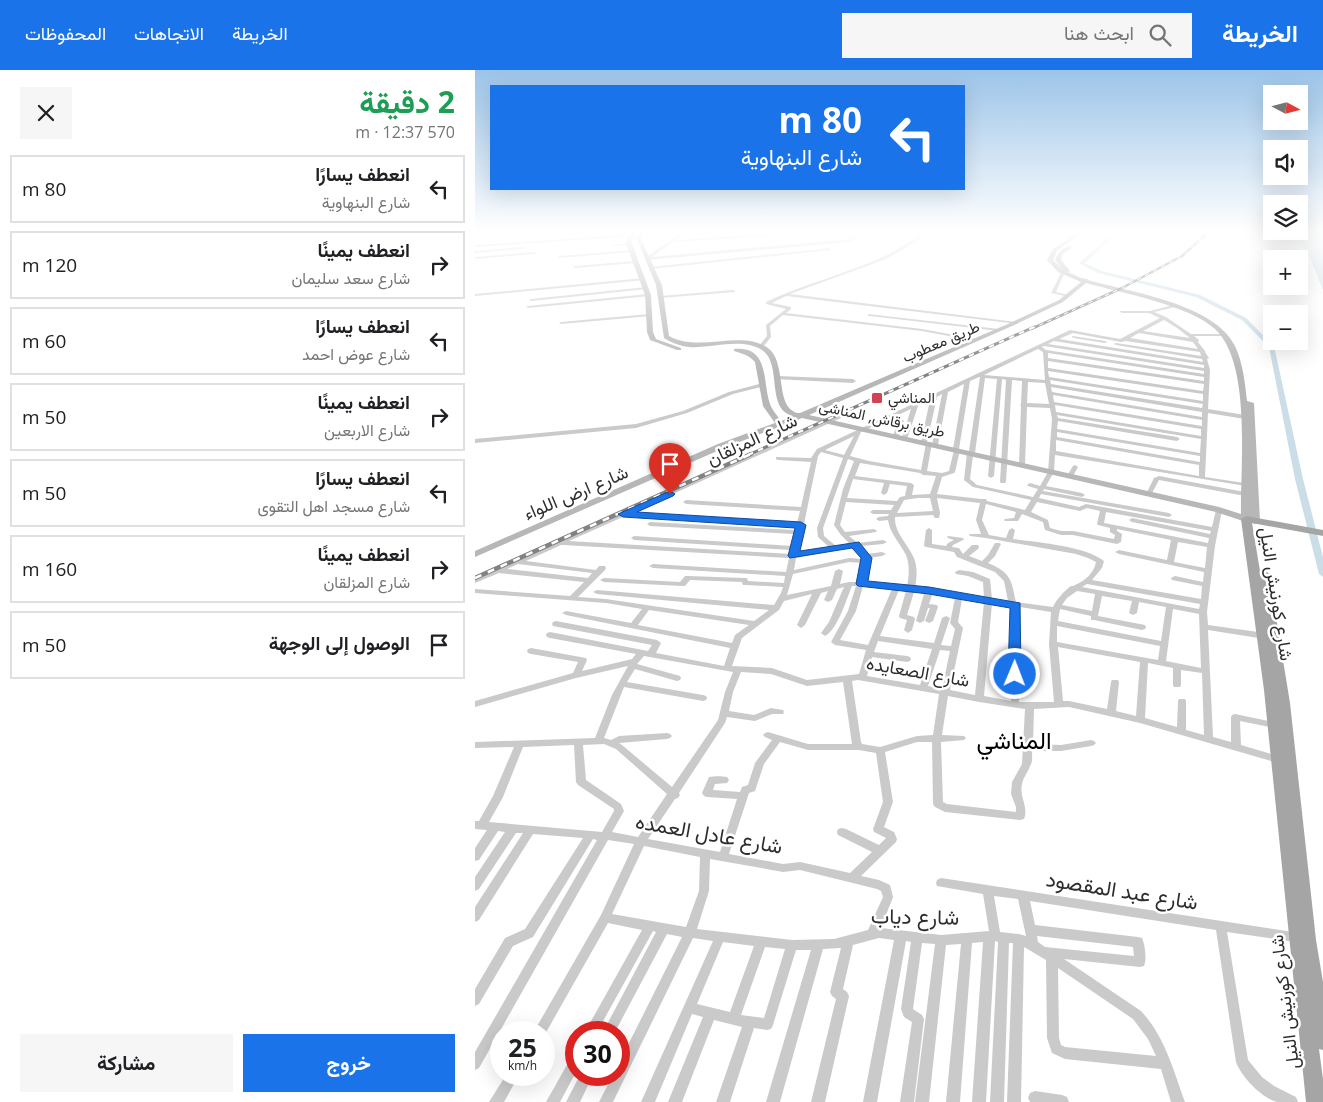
<!DOCTYPE html>
<html lang="ar">
<meta charset="utf-8">
<style>
body{margin:0;font-family:"Open Sans",Vazirmatn,sans-serif;background:#f6f6f6;color:#202124;direction:rtl;height:100vh;display:flex;flex-direction:column;font-size:19px;white-space:nowrap}
*{box-sizing:border-box;margin:0}
p{font-size:16px;color:#757577}
.icon{flex:none;width:28px;height:28px;fill:none;stroke:currentColor;stroke-width:2;stroke-linecap:round;stroke-linejoin:round}
.map{position:relative;flex:1;overflow:hidden;direction:ltr}
.details{display:flex;flex-direction:column;background:#fff;width:475px}
.details>*{flex:none}
.top-card{position:absolute;left:15px;top:15px;width:475px;height:105px;border-radius:0px;box-shadow:0 5px 20px #0002;direction:rtl;background:#1a73e8;color:#fff;overflow:hidden}
.needle{width:32px;rotate:97deg}
.tools{position:absolute;left:788px;top:15px;display:grid;gap:10px}
.tools a{display:grid;place-items:center;width:45px;height:45px;border-radius:0px;background:#fff;box-shadow:0 5px 20px #0002;font-size:25px}
.speed{position:absolute;left:15px;top:951px;display:flex;gap:10px;font-size:25px;font-weight:700;text-align:center}
.speed>*{display:grid;place-content:center;width:65px;height:65px;border-radius:50%;background:#fff;box-shadow:0 5px 20px #0002;line-height:1}
.speed small{font-size:12px;font-weight:400}
.speed .limit{border:8px solid #d22;background:#fff;color:#111}
.pin{position:absolute;display:grid;place-items:center;width:42px;height:42px;color:#fff;margin:-51px -21px;border-radius:50% 50% 50% 0;rotate:-45deg;box-shadow:0 0 5px #0007}
.pin .icon{rotate:45deg}
.me{position:absolute;width:55px;margin:-28px;rotate:1deg;stroke-linejoin:round;filter:drop-shadow(0 0 4px #0008)}
.turn{display:flex;align-items:center;gap:18px;height:105px;padding:0 20px;font-size:22px}
.turn .icon{width:65px;height:65px;stroke-width:2.5}
.turn b{display:block;font-size:35px;line-height:42px}
.round{display:grid;place-items:center;flex:none;width:52px;height:52px;border-radius:0px;background:#f6f6f6}
.summary{display:flex;align-items:center;justify-content:space-between;height:85px;padding:0 20px}
h1{font-size:30px;font-weight:700;line-height:38px;color:#1e9e55}
.action{display:flex;gap:10px;margin-top:auto;padding:10px 20px}
.action a{flex:1;height:58px;border-radius:0px;background:#1a73e8;color:#fff;font-size:20px;font-weight:700;line-height:58px;text-align:center}
.action a+a{background:#f6f6f6;color:#202124}
ul{padding:0;list-style:none}
li{display:flex;align-items:center;gap:15px;height:68px;margin:0 10px 8px;padding:0 10px;border:2px solid #e0e0e0;border-radius:0px}
li div{flex:1}
li b{display:block;font-size:19px}
li em{font-style:normal}
header{display:flex;align-items:center;gap:30px;box-sizing:border-box;height:70px;padding:0 25px;background:#1a73e8;color:#fff}
header strong{font-size:24px}
nav{display:flex;gap:28px;margin-inline-start:auto;font-size:18px}
.search{width:350px;height:45px;background:#f6f6f6;display:flex;align-items:center;gap:12px;box-sizing:border-box;padding:0 18px;border-radius:0px;color:#757577;font-size:19px}
main{display:flex;flex:1;min-height:0}
.map>svg:first-child{display:block}
.water{fill:#cbdde7}
.lines{fill:none;stroke-linecap:round;stroke-linejoin:round}
.canal{fill:#cbdde7;fill-rule:evenodd}
.street{fill:#cacaca;fill-rule:evenodd}
.secondary{fill:#b7b7b7;fill-rule:evenodd}
.primary{fill:#a5a5a5;fill-rule:evenodd}
.rail-far2-casing{stroke:#828282;stroke-width:2.5}
.rail-far1-casing{stroke:#828282;stroke-width:3}
.rail-casing{stroke:#828282;stroke-width:4.5}
.rail-far2{stroke:#fff;stroke-width:1;stroke-dasharray:4.5;stroke-linecap:butt}
.rail-far1{stroke:#fff;stroke-width:2;stroke-dasharray:5.5;stroke-linecap:butt}
.rail{stroke:#fff;stroke-width:2.5;stroke-dasharray:7;stroke-linecap:butt}
.route{fill:#1a73e8;stroke:#114b97}
.poi-dot{fill:#d14252;stroke:#fff;stroke-width:2}
.labels{text-anchor:middle;stroke-width:5;stroke-linejoin:round;paint-order:stroke}
.far-street-label{font-size:15px;fill:#2d2d2d;stroke:#fff}
.far-poi-label{font-size:15px;fill:#2d2d2d;stroke:#fff;text-anchor:start}
.street-label{font-size:18px;fill:#2d2d2d;stroke:#fff}
.near-street-label{font-size:21px;fill:#2d2d2d;stroke:#fff}
.near-quarter-label{font-size:24px;fill:#000;stroke:#fff}
</style>
<header>
<strong>الخريطة</strong>
<div class="search"><svg class="icon" aria-label="search" viewBox="0 0 24 24"><circle cx="10" cy="10" r="6"/><path d="M15 15l6 6"/></svg>ابحث هنا</div>
<nav><a>الخريطة</a><a>الاتجاهات</a><a>المحفوظات</a></nav>
</header>
<main>
<div class="map">
<svg width="848" height="1032" viewBox="0 0 848 1032">
<rect width="100%" height="100%" fill="#fff"/>
<path class="water" d="M824 160H848V220L834 186 818 161Z"/>
<g class="lines">
<path class="canal" d="M642 160H646L610 193 627 201 725 225 771 248 799 276 828 409 848 487V507L844 504 820 409 794 277 767 250 721 227 623 203 605 194V192Z"/>
<g class="street">
<path d="M35 160H39V162L83 160 37 164 35 163Z"/>
<path d="M144 160H148L151 166 166 169 164 170 148 167 0 177V175L147 165Z"/>
<path d="M210 160H214L201 170 294 164 296 165 294 166 198 172 177 187 376 169 388 160H392L376 172 170 190V188Z"/>
<path d="M600 160H604L593 169H591V167Z"/>
<path d="M445 166 446 168 429 179 411 189 315 224 541 252H543V254L311 226 297 233 316 237V239L311 243 447 259 501 269 503 270 501 271 447 261 308 245 295 256 296 267 287 278 283 277 292 266 291 255 311 239 291 234V232C329 214 370 204 408 187 421 181 432 172 445 166Z"/>
<path d="M154 173 155 175 138 176 136 175Z"/>
<path d="M49 177 48 179 0 183V181Z"/>
<path d="M355 178 356 180 176 199 174 198 176 197Z"/>
<path d="M157 180 156 182 85 188 83 187 85 186Z"/>
<path d="M59 182 61 183 60 184 0 189V187Z"/>
<path d="M161 191 162 192 160 193 100 198 98 197 100 196Z"/>
<path d="M586 203 589 204 581 222 594 225V227L576 223Z"/>
<path d="M169 208 171 209 170 210 0 226V224Z"/>
<path d="M171 217 173 218V219L56 231 54 230 56 229Z"/>
<path d="M258 220 260 221V222L185 228 183 227 185 226Z"/>
<path d="M173 224H175V226L53 238 51 237 53 236Z"/>
<path d="M698 235 700 236V237L679 242 691 247 716 264H749L751 265 749 266H719L724 270 723 272 730 281V282L734 288 732 289 735 300 733 339 770 345 773 347 770 349 733 343 730 407 769 413 772 415 771 416 580 385 579 402 571 416 607 423 610 425 607 427 569 419 568 421 694 443 697 445 694 447 566 424 564 428 604 437 611 434 737 457 741 440 744 438 746 439 747 440 740 476 732 542 733 555 790 563 794 566 790 569 733 560 738 667 756 672V647L757 645 760 644 803 653 805 655 803 657 800 658 765 651 766 675 806 687 808 689 806 691 803 693 665 653 594 637 559 639 558 674 586 675 616 670 619 671 621 673 619 675 616 676 586 681H557C557 686 558 692 555 696 553 702 548 708 547 714 544 728 554 736 549 749L545 750 470 742 460 737 458 734 457 672H442L410 682 418 732 409 757 419 762 422 769 421 772 386 806 404 810 415 815 418 827 406 858 466 865 514 861 508 824 462 816 461 813 462 810 466 808 825 863 827 867 825 871 821 872 752 862 773 990 787 1007 799 1016 821 1027 823 1032C816 1032 809 1032 803 1032 787 1029 766 1006 761 992L741 860 555 831 560 855 663 867 667 868C670 875 672 889 669 896L665 897 589 889 666 941C690 967 698 999 710 1032H696L686 999 590 989 577 983 572 968 571 890 549 877 546 1032H532L538 873H534L529 1032H515L523 872 520 871 511 1032H497L508 872 497 873 485 1032H471L486 874 471 875 454 1032H440L460 874 447 873 438 939 447 945 449 949 439 1032H425L437 952 429 947 426 939 436 872 431 871 402 1032H388L419 870 404 868 378 875 368 919 372 922 374 926 350 1032H336L361 929 357 926 355 922 366 878 348 879 305 1032H291L336 880H321L297 958 293 960 279 958 255 1032H241L267 957 239 950 207 1032H193L228 947 217 944 180 1032H166L238 871 218 868 138 1032H124L138 1005H144V993L207 867 192 864 140 962H128L181 862 178 861 122 962H110L167 860 133 853 69 966V962H59L61 958 126 845 159 774 133 770 4 998 0 1000V982L122 770 118 769 58 867 38 876 4 934 0 936V919L30 868 50 859 108 768 58 764 4 850 0 852V837L48 763H41L4 819 0 821V807L30 762 23 761 4 790 0 791V778L12 760 0 759V751H4L18 726 39 677 0 678V672L120 668 137 625 153 596 101 608 0 637V631L98 603 103 592 56 584 53 583 52 581 53 579 56 578 111 588 112 590 107 601 157 589 161 584 75 568 72 567 71 565 72 563 75 562 173 581 177 575 78 556 77 554 78 552 81 551 182 570 186 573 181 583 249 596 255 578 91 545 87 543 91 541 156 553 167 539 131 533 0 523V519L95 526 109 512 24 503 0 513V508L373 341H377V343L158 442 322 453 325 441 211 434 208 432 211 430 326 437 336 392 303 390 301 389V387L336 388 342 379 595 260 645 269 685 248 674 243H647L645 242V241H675ZM689 250 702 258 715 268 668 261ZM598 263 646 272 651 271 725 282 726 286 641 273 639 274 641 275 727 289 728 292 584 269ZM664 263 718 272 723 279 655 268ZM579 271 729 295V298L573 274ZM569 276 729 301V304L571 280 567 277ZM563 279 568 282 570 310 509 305ZM573 283 729 307V311L573 288ZM573 291 729 314 728 321 573 298ZM573 301 728 324V331L574 307ZM504 307H505L494 381 492 383 489 410 498 417 556 430 550 440 512 431 511 429H506L462 424 467 407 479 403 480 402 485 380 484 379 495 311ZM510 308 522 309 513 406 516 408 519 406 527 309 531 310 525 412 526 413H530L531 412 537 310 547 311 546 334 545 335 546 336 544 395 545 396 547 397 550 395 552 337 575 338 577 349 573 402 565 416 555 413 552 415 553 416 563 419 558 427 502 415 495 409 498 385 500 383ZM575 310 728 334 727 338 576 314ZM553 312 570 313 574 334 552 333ZM489 314 478 379 479 380 474 401 467 403 452 401 457 373 456 372H452L462 327 467 324 457 375 460 377 463 375 473 322ZM576 317 727 342V347L577 322ZM578 325 727 350V356L579 332ZM455 330 446 372 447 373H451L446 400 394 391 375 386 386 362 436 339 427 368 428 369H432L443 336ZM580 335 726 359V366L581 342ZM582 345 726 369 725 383 582 359 583 351 702 371 705 369 702 367 583 348ZM582 362 725 386V392L582 367ZM379 366 369 385 350 380ZM581 370 724 395V406L581 381ZM346 382 368 388 342 458 343 467 354 477 322 483 325 478 324 477 328 457 329 455V454L343 386ZM373 389 379 391 368 419 359 455 366 465 374 473 361 476 349 466 348 458ZM385 393 445 403 448 405 461 406 455 424 437 425 439 415 436 413 380 406ZM378 409 409 413 406 423 409 425 412 423 415 414 432 416 430 426 425 427 422 431 372 428ZM443 428H455L458 441 422 443 429 430ZM462 428 505 433 501 450 506 464H495L494 465 495 466 511 468 601 484 613 488 621 492C619 503 610 511 600 515 599 516 598 516 596 516 590 520 581 530 578 537L541 532C536 509 536 503 513 493L520 486 526 474 524 473H520L513 485 507 491 494 486 503 479 504 477 503 475H497L488 484 484 478 477 477 478 475 488 470 489 469 488 468 473 466 472 467 473 468 479 470 473 473 471 476 457 474V460L454 458 451 460 449 476 451 477 479 482 482 487 520 502 529 511 533 531 517 529 515 509 498 502 484 500 480 502 481 504 493 506 508 512 509 528 454 519 440 518C442 507 443 496 438 486 432 473 419 462 420 447L458 445 460 448H464L465 443ZM371 432 419 435 416 440H398L395 442 398 444H414L413 446 404 447 401 449 404 451 413 450C415 464 425 473 431 485 435 495 434 506 432 517L398 512H390L396 491 394 488 407 486 411 484 407 482 392 484 387 476 408 474 412 472 408 470 383 473 374 466 401 462 402 461 399 459 370 462 365 455ZM562 432 605 441 612 438 625 441 622 454 623 455 635 458V462L640 465 639 469 598 461H586L575 458 573 450 556 442ZM511 434 541 442 539 448 530 449 529 450 530 451H543L547 444 568 452 570 460 586 465H598L642 474 646 472 647 464 642 461V459L696 470 692 490 644 480 640 482 644 484 729 502 728 512 700 506 696 508 697 510 727 516 726 529 617 510 627 498 629 491C611 476 561 472 538 469L540 460 537 458 534 460 531 468 514 465 507 450ZM631 442 736 461 735 464 657 448 654 450 657 452 734 468 733 473 629 453ZM150 446 321 457 320 460 175 452 172 454 175 456 319 464 317 476 159 466 156 468 159 470 316 480 315 484 94 471ZM703 472 732 477 730 498 699 492ZM86 475H88L314 488 311 502 178 494 174 496 178 498 310 506 309 513 273 511 272 508H269L213 506H210L205 512 129 508 125 510 129 512 207 516H210L215 510 267 512 268 515H271L308 517 306 523 299 535 122 520 118 522 122 524 294 540 279 551 131 529 103 527 130 500 131 498 130 496H124L121 500 51 491ZM378 477 384 482 388 489 374 488 319 500 321 488ZM374 492 388 493 382 512H374L365 514 368 501 364 499 360 501 356 516 312 525 318 504ZM43 494 117 503 113 508 32 499ZM612 514 725 534 724 539 607 517ZM377 516H381L373 541 356 572 360 575 391 580 384 604 332 610 297 598 257 596 267 568 304 540 309 531 337 524 322 555 326 558 330 555 346 523 353 521 349 530 353 532 357 530 362 519 369 517 354 552 346 563 350 566C363 559 371 530 377 516ZM388 516 417 519 393 575 365 570 381 541ZM424 520 431 521 424 546 425 548 432 550 429 560 433 563 437 560 440 549 439 547 432 545 439 522 449 524 441 551 445 553 449 551 453 538H455L450 551 454 553 458 551 463 537 462 535 454 534 457 525 480 528 475 553 480 559 476 576 466 575 475 548 471 546 467 548 459 573 405 566ZM602 521 620 524 617 541 587 535 592 528ZM627 526 657 531 654 543 658 545 662 543 664 532 691 537 686 571 583 551 585 539 616 546V550H619L667 560 670 559 671 557 670 555 623 546ZM487 529 509 532 500 625 475 620 488 558 483 552ZM517 533 537 537 536 586 528 587 526 596 527 598H533L535 592H536V631L509 626ZM545 537 576 542 574 574 579 632H544ZM698 539 724 544 726 598 691 591ZM174 540 274 555 260 565 257 573 163 555ZM582 556 685 576 683 590 582 572ZM403 571 457 579 445 615 392 606 397 587 432 592 435 591 436 589 435 587 432 586 399 582ZM583 577 665 592 661 646 641 641 644 612 643 610H637L636 612 632 639 594 631H588ZM465 580 475 581 467 619 453 616ZM169 586 258 602 250 622 243 650 197 717 147 675 144 673 192 669 195 668 197 666 195 664 192 663 144 666 136 670 129 668 149 617 228 631 231 630 232 628 231 626 228 625 152 612 160 599 202 611 205 610 206 608 205 606 162 594ZM673 593 698 598V615L699 617H705L706 615V600L727 603 729 665 711 660V631L710 629H704L703 631 702 657 670 648ZM266 602 296 604 332 616 368 612 377 674H333L293 662 290 663 288 665 290 667 297 670 280 693 273 715 267 717 265 722 238 720 240 714 252 713 254 710 252 707C247 706 239 706 234 707L227 723 229 726 232 727 262 729 245 782 173 769 200 729 203 728 205 725 204 723 250 653 252 647 280 651 297 644H308L309 642 308 640 296 638 279 645 254 641 258 622ZM383 610 464 624 458 665 442 666 405 677 387 674 386 672 377 611ZM473 626 504 632 550 639 547 694 537 712 536 724 541 737V742L472 734 468 732 466 672 489 670 491 668 489 666 467 665ZM305 672 333 680H384L401 683 408 732 398 759 399 762 411 768 404 775 371 759 367 758 363 759 362 762 363 765 397 782 375 803 325 792 308 794 254 784 274 723 280 721 289 694ZM129 674 141 679 192 724 163 767 137 762 149 741 146 734 111 710 108 675ZM99 675 101 712 103 715 139 739V741L127 762 14 752 28 727 48 677ZM169 776 225 787 224 821 211 857 137 844ZM235 789 308 802 325 800 402 819 406 821 408 827 393 860 359 869 317 870 222 859 234 821ZM519 826 543 829 551 866 544 864 525 862ZM562 866 658 877 659 886 570 877 563 872ZM248 872 279 876 255 942 222 934ZM290 877 310 879 289 948 266 945ZM583 898 658 949 673 969 681 986 590 977 586 975 584 968Z"/>
<path d="M174 244H176V246L86 254 84 253 86 252Z"/>
<path d="M393 244 524 259 526 260 524 261 395 246H393Z"/>
<path d="M597 266 630 271 632 272 630 273 599 268 597 267Z"/>
<path d="M302 306 378 309 381 311 378 313 300 309V307Z"/>
<path d="M288 313 291 315 290 316 258 324 212 343 161 358 0 373V369L161 354 208 341 254 322Z"/>
<path d="M426 349 429 351 424 366 421 368 419 367 418 366 423 351Z"/>
<path d="M600 395 603 397 598 406 597 407H593L592 406 598 396Z"/>
<path d="M684 406 770 422 773 424 770 426 684 410 676 425H672L671 424 679 408Z"/>
<path d="M101 984V1002L85 1032H71L97 986Z"/>
<path d="M31 1005H44L29 1032H14Z"/>
<path d="M105 1005H118L105 1032H91Z"/>
<path d="M560 1021 587 1025 592 1027 594 1032H555L553 1028 555 1023Z"/>
</g>
<g class="secondary">
<path d="M160 160H165L156 171 176 225 178 262 181 269 206 278V280H202L175 270 172 262 170 225 150 171Z"/>
<path d="M166 160H170L166 169 187 215 194 266C224 283 266 259 293 278 311 291 301 332 318 341 320 343 323 343 325 343L533 254 584 230 606 212 583 202 572 190 578 179 606 160H611L582 181 578 190 589 201 580 190C583 183 588 176 596 176V178L587 185 586 190 595 201 593 202 606 208 613 209V210C655 222 740 234 760 276 768 293 770 313 772 331L779 333 785 451 780 454 777 453 775 449 771 452 741 442 327 348 249 378 0 487V481L243 374 300 353 288 336 280 292C274 285 268 284 259 281V279C295 276 287 311 295 334 297 340 302 345 306 351L318 346C290 339 308 294 287 280 266 267 236 279 214 277 205 276 197 273 189 268L181 215 162 169ZM611 213C646 223 714 235 740 259 777 293 765 397 766 444L744 437 334 345 537 256 588 232Z"/>
</g>
<path class="primary" d="M771 446 848 460V466L777 453 785 501 792 502 794 504 815 633 841 870 848 912V980L844 979 848 1009V1032H831L789 620 766 449Z"/>
<g class="rail-far2-casing">
<path id="rail-far2" d="M556 259 647 218 707 186 736 160"/>
</g>
<g class="rail-far1-casing">
<path id="rail-far1" d="M273 385 559 257"/>
</g>
<g class="rail-casing">
<path id="rail" d="M0 508 276 384"/>
</g>
<use href="#rail-far2" class="rail-far2"/>
<use href="#rail-far1" class="rail-far1"/>
<use href="#rail" class="rail"/>
</g>
<linearGradient id="sky" x2="0" y2="1"><stop stop-color="#9cc4e8"/><stop offset="0.53" stop-color="#fff"/><stop offset="1" stop-color="#fff" stop-opacity="0"/></linearGradient>
<rect width="848" height="304" fill="url(#sky)"/>
<path class="route" d="M195 421 200 424 198 426 162 442 326 452 331 455 325 481 384 472 397 488 393 511 454 517 545 533 546 604 540 609 533 604 535 538 454 524 383 516 381 514 386 488 377 478 315 488 313 486 320 458 148 447 143 444Z"/>
<rect class="poi-dot" x="396" y="322" width="12" height="12" rx="2.5"/>
<g class="labels">
<g class="far-street-label">
<text transform="translate(466 272) rotate(-23)" y="5">طريق معطوب</text>
<text transform="translate(407 349) rotate(12)" y="5">طريق برقاش, المناشى</text>
</g>
<g class="far-poi-label">
<text x="413" y="333">المناشي</text>
</g>
<g class="street-label">
<text transform="translate(277 370) rotate(-25)" y="6">شارع المزلقان</text>
<text transform="translate(101 423) rotate(-23)" y="6">شارع ارض اللواء</text>
<text transform="translate(801 524) rotate(81)" y="6">شارع كورنيش النيل</text>
<text transform="translate(443 602) rotate(10)" y="6">شارع الصعايده</text>
<text transform="translate(810 932) rotate(-97)" y="6">شارع كورنيش النيل</text>
</g>
<g class="near-street-label">
<text transform="translate(234 764) rotate(10)" y="7">شارع عادل العمده</text>
<text transform="translate(647 821) rotate(9)" y="7">شارع عبد المقصود</text>
<text transform="translate(440 847) rotate(1)" y="7">شارع دياب</text>
</g>
<g class="near-quarter-label">
<text x="539" y="679">المناشي</text>
</g>
</g>
</svg>
<div class="tools">
<a><svg class="needle" viewBox="-14 -14 28 28"><path d="M0-13l5 13h-10z" fill="#e53935"/><path d="M0 13l5-13h-10z" fill="#757577"/></svg></a>
<a><svg class="icon" aria-label="sound" viewBox="0 0 24 24"><path d="M4 9h4l5-4v14l-5-4H4zM17 9q2 3 0 6"/></svg></a>
<a><svg class="icon" aria-label="layers" viewBox="0 0 24 24"><path d="M12 4l9 5-9 5-9-5zM3 14l9 5 9-5"/></svg></a>
<a>+</a>
<a>−</a>
</div>
<div class="speed"><div>25<small>km/h</small></div><div class="limit">30</div></div>
<div class="pin" style="left:195px;top:424px;background:#d93025"><svg class="icon" aria-label="arrive" viewBox="0 0 24 24"><path d="M6 21V4h12l-3 4 3 4H6"/></svg></div>
<svg class="me" style="left:540px;top:604px" viewBox="-20 -20 40 40"><circle r="17" fill="#1a73e8" stroke="#fff" stroke-width="3"/><path d="M0-11L8 9 0 5-8 9z" fill="#fff"/></svg>
<div class="top-card">
<div class="turn"><svg class="icon" aria-label="left" viewBox="0 0 24 24"><path d="M17 20v-9H6M10 6l-5 5 5 5"/></svg><div><b>80 m</b>شارع البنهاوية</div></div>
</div>
</div>
<section class="details">
<div class="summary"><div><h1>2 دقيقة</h1><p>570 m · 12:37</p></div><a class="round"><svg class="icon" aria-label="close" viewBox="0 0 24 24"><path d="M6 6l12 12M18 6L6 18"/></svg></a></div>
<ul>
<li><svg class="icon" aria-label="left" viewBox="0 0 24 24"><path d="M17 20v-9H6M10 6l-5 5 5 5"/></svg><div><b>انعطف يسارًا</b><p>شارع البنهاوية</p></div><em>80 m</em></li>
<li><svg class="icon" aria-label="right" viewBox="0 0 24 24"><path d="M7 20v-9h11M14 6l5 5-5 5"/></svg><div><b>انعطف يمينًا</b><p>شارع سعد سليمان</p></div><em>120 m</em></li>
<li><svg class="icon" aria-label="left" viewBox="0 0 24 24"><path d="M17 20v-9H6M10 6l-5 5 5 5"/></svg><div><b>انعطف يسارًا</b><p>شارع عوض احمد</p></div><em>60 m</em></li>
<li><svg class="icon" aria-label="right" viewBox="0 0 24 24"><path d="M7 20v-9h11M14 6l5 5-5 5"/></svg><div><b>انعطف يمينًا</b><p>شارع الاربعين</p></div><em>50 m</em></li>
<li><svg class="icon" aria-label="left" viewBox="0 0 24 24"><path d="M17 20v-9H6M10 6l-5 5 5 5"/></svg><div><b>انعطف يسارًا</b><p>شارع مسجد اهل التقوى</p></div><em>50 m</em></li>
<li><svg class="icon" aria-label="right" viewBox="0 0 24 24"><path d="M7 20v-9h11M14 6l5 5-5 5"/></svg><div><b>انعطف يمينًا</b><p>شارع المزلقان</p></div><em>160 m</em></li>
<li><svg class="icon" aria-label="arrive" viewBox="0 0 24 24"><path d="M6 21V4h12l-3 4 3 4H6"/></svg><div><b>الوصول إلى الوجهة</b></div><em>50 m</em></li>
</ul>
<div class="action"><a>خروج</a><a>مشاركة</a></div>
</section>
</main>
